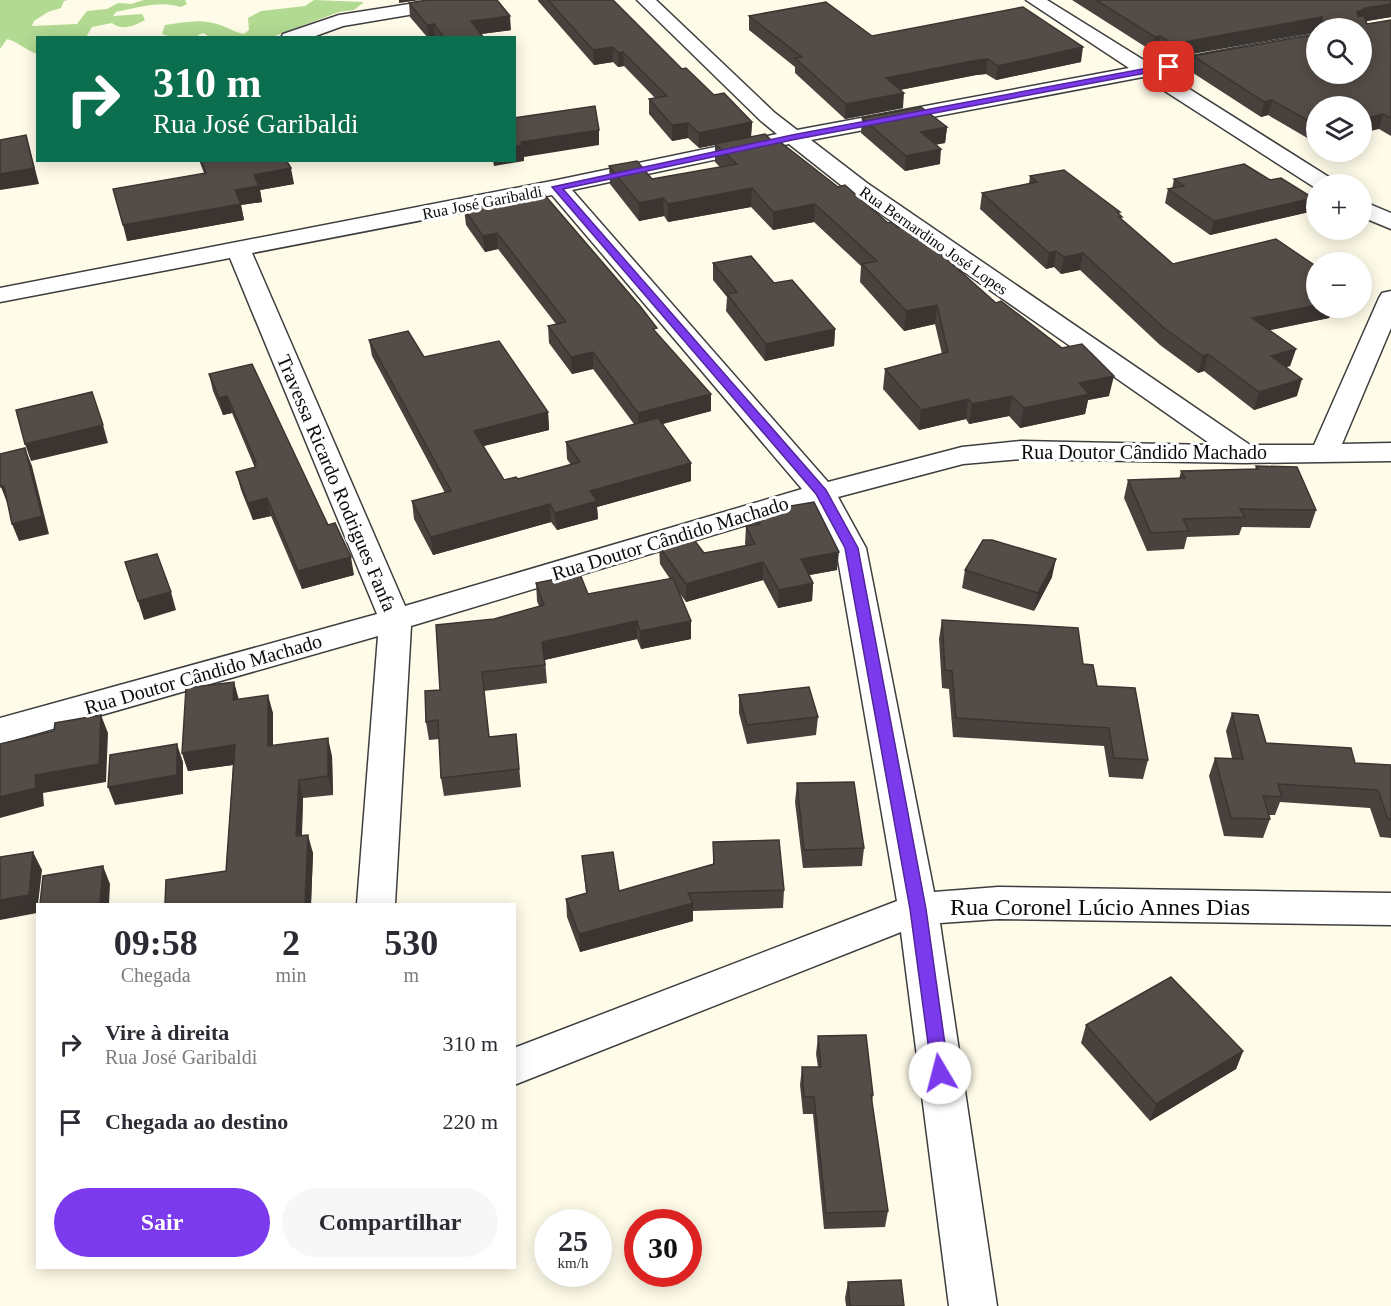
<!DOCTYPE html>
<html lang="pt">
<meta charset="utf-8">
<style>
body{margin:0;font-family:"Times New Roman",serif;background:#f7f7f7;color:#2b2b33;height:100vh;display:flex;flex-direction:column;font-size:22px;white-space:nowrap}
*{box-sizing:border-box;margin:0}
p{font-size:20px;color:#7c7c81}
.icon{flex:none;width:33px;height:33px;fill:none;stroke:currentColor;stroke-width:2;stroke-linecap:round;stroke-linejoin:round}
.map{position:relative;flex:1;overflow:hidden}
.side{position:absolute;left:36px;top:903px;width:480px;height:366px;display:flex;flex-direction:column;background:#fff;border-radius:0px;box-shadow:0 3px 15px #0003}
.side>*{flex:none}
.guide{position:absolute;left:36px;top:36px;width:480px;height:126px;border-radius:0px;box-shadow:0 3px 15px #0003;background:#0b6e4f;color:#fff;overflow:hidden}
.buttons{position:absolute;left:1306px;top:18px;display:grid;gap:12px}
.buttons a{display:grid;place-items:center;width:66px;height:66px;border-radius:50%;background:#fff;box-shadow:0 3px 15px #0003;font-size:30px}
.speed{position:absolute;left:534px;top:1209px;display:flex;gap:12px;font-size:30px;font-weight:700;text-align:center}
.speed>*{display:grid;place-content:center;width:78px;height:78px;border-radius:50%;background:#fff;box-shadow:0 3px 15px #0003;line-height:1}
.speed small{font-size:15px;font-weight:400}
.speed .limit{border:9px solid #d22;background:#fff;color:#111}
.pin{position:absolute;display:grid;place-items:center;width:51px;height:51px;color:#fff;margin:-26px;border-radius:12px;box-shadow:0 3px 9px #0006}
.me{position:absolute;width:66px;margin:-33px;rotate:352deg;stroke-linejoin:round;filter:drop-shadow(0 0 4px #0008)}
.turn{display:flex;align-items:center;gap:21px;height:126px;padding:0 18px;font-size:27px}
.turn .icon{width:78px;height:78px;stroke-width:2.5}
.turn b{display:block;font-size:42px;line-height:51px}
.eta{display:flex;justify-content:space-evenly;align-items:center;height:102px;text-align:center}
.eta b{font-size:36px;font-weight:800;line-height:42px}
.action{display:flex;gap:12px;margin-top:auto;padding:12px 18px}
.action a{flex:1;height:69px;border-radius:36px;background:#7c3aed;color:#fff;font-size:24px;font-weight:800;line-height:69px;text-align:center}
.action a+a{background:#f7f7f7;color:#2b2b33}
ul{padding:0;list-style:none}
li{display:flex;align-items:center;gap:18px;height:78px;padding:0 18px}
li div{flex:1}
li b{display:block;font-size:22px}
li em{font-style:normal}
.map>svg:first-child{display:block}
.forest{fill:#b2da92}
.lines{fill:none;stroke-linecap:round;stroke-linejoin:round}
.minor-casing{stroke:#3e3e3e;stroke-width:3}
.minor{fill:#fff;fill-rule:evenodd}
.wall{fill:#48413d}
.shaded-wall{fill:#3b3532}
.building{fill:#544c47;stroke:#3b3532;stroke-width:1.5}
.route{fill:#7c3aed;stroke:#51269a;stroke-width:1.5}
.labels{text-anchor:middle;stroke-width:6;stroke-linejoin:round;paint-order:stroke}
.far-street-label{font-size:16px;fill:#0b0b0b;stroke:#fff}
.street-label{font-size:20px;fill:#0b0b0b;stroke:#fff}
.near-street-label{font-size:24px;fill:#0b0b0b;stroke:#fff}
</style>
<div class="map">
<svg width="1391" height="1306" viewBox="0 0 1391 1306">
<rect width="100%" height="100%" fill="#fffbe9"/>
<g class="forest">
<path d="M0 0H68L64 1 61 8 48 12 34 21 32 26 77 24 87 11 107 9 118 3 131 4 144 0H185L187 4 181 7C160 0 137 8 116 12L113 16 142 14 145 20C134 26 123 31 112 23L92 27 86 37 38 38 37 54C26 50 18 42 7 39L0 49Z"/>
<path d="M314 0 364 2 354 10 339 12 272 37H209L204 33 198 35 199 37 166 38 168 36 162 34 165 25C181 23 197 19 213 23 224 25 233 32 244 34L249 30 248 18 261 11 305 6Z"/>
</g>
<g class="lines">
<g class="minor-casing">
<g id="minor">
<path d="M435 0H477L474 4 468 5 343 26 310 38H281L283 34 339 15Z"/>
<path d="M637 0H656L775 113 797 130 1129 68 1026 0H1047L1150 64 1317 33V45L1164 73 1332 179 1335 184H1317V189L1143 77 811 140 867 183 1250 445H1314L1379 298 1382 293 1391 291V328L1342 444 1391 443V461L1244 463 1021 459 963 464 838 497 866 548 934 892 998 887 1391 893V925L998 919 940 923 997 1306H949L901 932 514 1085V1048L897 901 836 548 813 505 411 626 395 904H357L378 636 0 744V718L377 614 230 258 0 302V288L557 180 777 134 761 121ZM789 144 851 193 1212 445 1021 441 962 447 828 482 572 190ZM552 195 802 489 405 606 252 253Z"/>
<path d="M1362 201 1391 213V229L1362 217Z"/>
</g>
</g>
<use href="#minor" class="minor"/>
</g>
<g class="wall">
<path d="M538 0H613L682 69 714 95 752 122 751 137 773 142 838 187 888 223 898 228 996 303 1109 396 1088 400 1085 414 1020 428 1009 416 969 424 966 419 919 430 883 389 885 369 942 354 935 324 904 331 860 282 861 266 814 222 773 230 751 207 668 222 664 216 639 221 610 184 609 166 652 179 720 167 715 162V145L699 148 688 138 672 141 649 114V99L655 98 624 66 618 67 613 62 594 65 538 1Z"/>
<path d="M1072 0H1391V17L1366 21 1367 24 1391 20V136L1379 129 1317 106V143H1316L1268 115 1261 117 1190 71 1193 56 1362 28H1317L1170 58 1157 50 1152 51Z"/>
<path d="M409 3 511 30 481 34 484 38H428L410 17Z"/>
<path d="M749 16 872 36 1081 62 996 80 986 74 976 75 900 90 903 108 845 119 795 73V67L749 30Z"/>
<path d="M862 118 947 127 945 143 936 144 940 164 905 171 861 133Z"/>
<path d="M199 160H286L294 184 260 190 262 202 241 205 244 220 127 241 204 173Z"/>
<path d="M1030 176 1119 214 1121 219 1173 264 1351 308 1332 311 1329 318 1269 330 1296 349 1290 366 1286 367 1297 396 1254 410 1204 371 1198 373 1160 345 1080 270 1061 274 1054 267 1046 269 980 209 982 193 1029 184Z"/>
<path d="M1174 179 1270 180 1313 198 1309 212 1210 235 1165 203 1168 189H1172Z"/>
<path d="M464 209 657 333 711 411 663 424 691 463V481L597 507 598 519 557 530 551 522 433 555 414 519 412 501 445 493 372 356 369 340 424 357 548 412 549 430 483 446 504 480 518 479 571 465 567 459 566 442 634 424 593 369 572 374 549 343 548 326 556 324 498 249 485 252 466 225Z"/>
<path d="M713 263 774 283 835 329 834 346 765 361 726 311 727 297 713 280Z"/>
<path d="M209 374 328 525 354 575 302 589 271 516 253 520 241 490 236 472 255 468 232 413 223 415 213 391Z"/>
<path d="M1256 466 1316 510 1310 528 1242 527 1239 535 1187 537 1184 549 1147 551 1124 498 1128 480 1179 479 1181 471 1255 469Z"/>
<path d="M754 512 837 570 809 575 813 583 812 601 778 608 763 580 686 602 678 591 691 621V639L641 649 637 639 545 660 547 683 484 691 489 737 516 734 521 787 444 796 441 778 439 739 429 740 426 722 440 690 494 619 539 606 537 601 536 583 588 594 670 579 660 564 659 546 704 553 746 546 745 544 746 526 754 525Z"/>
<path d="M965 570 1052 577 1034 611 962 588Z"/>
<path d="M942 620 1083 664 1148 760 1143 779 1109 777 1104 746 953 737 949 689 942 688 939 639Z"/>
<path d="M234 682 238 699 273 713V745L332 756 333 795 303 798 302 835 313 853 311 904H165L226 871 233 765 188 771 182 753Z"/>
<path d="M739 695 818 717 816 735 747 744 739 713Z"/>
<path d="M1232 713 1266 743 1355 763 1391 765V838L1380 837 1370 808 1280 802 1275 815H1269L1270 819 1263 838 1224 836 1209 776 1215 758H1232L1226 731Z"/>
<path d="M797 783 864 848 862 866 803 868 795 802Z"/>
<path d="M713 842 784 890 783 908 693 911V921L580 952 567 917 566 899 586 893 582 856 619 891 713 864Z"/>
<path d="M1086 1025 1243 1051 1236 1069 1150 1121 1081 1043Z"/>
<path d="M818 1036 873 1095 872 1102 888 1211 885 1227 824 1229 813 1114H803L800 1085 802 1067H818L816 1054Z"/>
<path d="M848 1282 904 1306H846L845 1298Z"/>
</g>
<g class="shaded-wall">
<path d="M399 0H421L399 3Z"/>
<path d="M1391 4V17L1362 22 1353 26 1357 12 1366 8Z"/>
<path d="M510 16 511 30 473 35 471 21Z"/>
<path d="M1322 17 1319 28H1317V32L1170 58 1173 44Z"/>
<path d="M434 24 435 38H429L427 25Z"/>
<path d="M1160 36 1157 50 1152 51 1155 37Z"/>
<path d="M613 47V62L594 65 593 50Z"/>
<path d="M1083 47 1081 62 996 80 998 66Z"/>
<path d="M623 52 624 66 618 67V53Z"/>
<path d="M988 59 986 74 976 75 884 93 886 78 978 60Z"/>
<path d="M904 93 903 108 845 119 846 104Z"/>
<path d="M1272 100 1268 115 1261 117 1264 102Z"/>
<path d="M1383 114 1379 129 1362 133V119Z"/>
<path d="M752 122 751 137 699 148V133Z"/>
<path d="M688 123V138L672 141V125Z"/>
<path d="M947 127 945 143 920 148 921 132Z"/>
<path d="M599 130V145L524 157V161L494 166 493 160H514V147L521 142Z"/>
<path d="M26 135 39 184 0 190V174Z"/>
<path d="M941 149 940 164 905 171 906 156Z"/>
<path d="M291 168 294 184 260 190 262 202 241 205 244 220 127 241 123 225 235 190 254 175Z"/>
<path d="M752 188 751 207 668 222V204Z"/>
<path d="M663 198 664 216 639 221V203Z"/>
<path d="M1313 198 1309 212 1210 235 1214 221Z"/>
<path d="M815 204 814 222 773 230V212Z"/>
<path d="M497 233 498 249 485 252 483 236Z"/>
<path d="M1056 251 1054 267 1046 269 1049 253Z"/>
<path d="M1083 253 1080 270 1061 274 1064 257Z"/>
<path d="M937 305 935 324 904 331 906 311Z"/>
<path d="M1317 305V308H1351L1332 311 1329 318 1247 335 1252 318Z"/>
<path d="M835 329 834 346 765 361 766 344Z"/>
<path d="M1296 349 1290 366 1266 373 1271 356Z"/>
<path d="M593 352V369L572 374 571 357Z"/>
<path d="M1208 354 1204 371 1198 373 1203 356Z"/>
<path d="M1114 376 1109 396 1088 400 1085 414 1020 428 1024 408 1079 383Z"/>
<path d="M1302 379 1297 396 1254 410 1259 392Z"/>
<path d="M711 394V411L639 430 638 413Z"/>
<path d="M227 396 232 413 223 415 219 398Z"/>
<path d="M1012 396 1009 416 969 424 972 404Z"/>
<path d="M968 399 966 419 919 430 921 410Z"/>
<path d="M548 412 549 430 476 448 474 431Z"/>
<path d="M103 425 108 443 31 461 25 444Z"/>
<path d="M25 448 32 466 49 534 19 541 12 524Z"/>
<path d="M691 463V481L597 507 598 519 557 530 555 513 590 491Z"/>
<path d="M4 486 11 504 8 505 1 487Z"/>
<path d="M267 498 271 516 253 520 248 503Z"/>
<path d="M550 504 551 522 433 555 431 537Z"/>
<path d="M839 552 837 570 799 577 801 559Z"/>
<path d="M351 557 354 575 302 589 298 571Z"/>
<path d="M1056 559 1052 577 1034 611 1038 593Z"/>
<path d="M763 562V580L686 602V584Z"/>
<path d="M813 583 812 601 778 608 779 590Z"/>
<path d="M171 592 176 610 144 620 138 601Z"/>
<path d="M637 621V639L544 660 542 642Z"/>
<path d="M691 621V639L641 649 640 631Z"/>
<path d="M234 682 239 700H233Z"/>
<path d="M268 695 273 713V764L268 746Z"/>
<path d="M101 715 108 733 106 782 43 793 44 806 0 818V797L35 775Z"/>
<path d="M328 738 332 756 333 795 328 776Z"/>
<path d="M177 744 183 762V794L115 805 108 787Z"/>
<path d="M235 745 240 764 188 771 182 753Z"/>
<path d="M299 780 303 798 301 854 296 836Z"/>
<path d="M308 835 313 853 311 904H305Z"/>
<path d="M33 852 42 870 37 913 0 920V900Z"/>
<path d="M103 866 110 884 109 904H94Z"/>
<path d="M693 903V921L580 952 579 934Z"/>
<path d="M1243 1051 1236 1069 1150 1121 1156 1104Z"/>
</g>
<g class="building">
<path d="M427 0H497L510 16 471 21 484 38H444L434 24 427 25 409 3Z"/>
<path d="M548 0H613L682 69 686 68 714 95 724 93 752 122 699 133 688 123 672 125 649 99 667 96 623 52 618 53 613 47 593 50Z"/>
<path d="M1096 0H1391V4L1366 8 1357 12 1358 16H1364L1367 24 1391 20V118L1383 114 1362 119V106H1317V126L1272 100 1264 102 1193 56 1317 34V74H1362V28H1322V17L1173 44 1160 36 1155 37Z"/>
<path d="M826 2 872 36 1023 7 1083 47 998 66 988 59 978 60 886 78 904 93 846 104 795 58 802 57 749 16Z"/>
<path d="M595 106 599 130 521 142 523 145 514 147V118Z"/>
<path d="M921 107 947 127 921 132 941 149 906 156 862 118Z"/>
<path d="M765 134 773 142 779 141 838 187 845 185 888 223 891 222 898 228 908 225 996 303 1001 301 1062 348 1082 344 1114 376 1079 383 1089 394 1024 408 1012 396 972 404 968 399 921 410 885 369 948 352 937 305 906 311 862 264 877 261 815 204 773 212 752 188 668 204 663 198 639 203 609 166 637 161 652 179 737 164 715 144Z"/>
<path d="M26 135 34 168 0 174V140Z"/>
<path d="M201 160H286L291 168 254 175 259 186 235 190 241 204 123 225 113 189 206 173Z"/>
<path d="M1244 164 1270 180 1281 178 1313 198 1214 221 1168 189 1184 186 1174 179Z"/>
<path d="M1064 170 1120 212H1117L1122 217H1119L1173 264 1276 239 1317 267V305L1252 318 1296 349 1271 356 1302 379 1259 392 1208 354 1203 356 1164 328 1083 253 1064 257 1056 251 1049 253 982 193 1037 182 1030 176Z"/>
<path d="M543 193 640 306 657 328 653 329 711 394 638 413 593 352 571 357 548 326 566 322 497 233 483 236 464 209Z"/>
<path d="M751 256 774 283 792 280 835 329 766 344 727 294 737 292 713 263Z"/>
<path d="M408 331 424 357 499 341 548 412 474 431 504 480 516 477 518 479 580 462 566 442 658 418 691 463 590 491 597 501 555 513 550 504 431 537 412 501 451 491 369 340Z"/>
<path d="M252 364 328 525 335 523 351 557 298 571 267 498 248 503 236 472 256 467 254 462H256L227 396 219 398 209 374Z"/>
<path d="M92 392 103 425 25 444 16 410Z"/>
<path d="M25 448 42 516 12 524 4 486 1 487 0 483V454Z"/>
<path d="M1256 466 1297 467 1316 510 1240 509 1245 517 1183 519 1189 531 1151 533 1128 480 1185 478 1181 471 1258 469Z"/>
<path d="M814 502 839 552 801 559 813 583 779 590 763 562 686 584 659 546 692 537 704 553 755 544 746 526 760 524 754 512Z"/>
<path d="M983 540H992L1056 559 1038 593 965 570Z"/>
<path d="M157 554 171 592 138 601 125 562Z"/>
<path d="M580 574 588 594 673 578 691 621 640 631 637 621 542 642 545 665 482 672 489 737 516 734 519 769 441 778 438 720 426 722 425 691 440 690 436 625 494 619 544 605 536 583Z"/>
<path d="M942 620 1078 628 1083 664 1093 665 1097 686 1135 688 1148 760 1114 758 1109 728 956 718 952 671 945 670Z"/>
<path d="M234 682 233 700 268 695V746L328 738V776L299 780 296 836 308 835 305 904H165L166 880 226 871 235 745 182 753 186 688Z"/>
<path d="M809 687 818 717 747 725 739 695Z"/>
<path d="M1232 713 1258 715 1266 743 1351 748 1355 763 1391 765V819H1388L1378 790 1278 784 1282 797 1263 796 1270 819 1231 818 1215 758 1243 759Z"/>
<path d="M101 715 99 764 35 775 36 788 0 797V744L54 731 55 723Z"/>
<path d="M177 744V775L108 787 110 755Z"/>
<path d="M854 782 864 848 804 850 797 783Z"/>
<path d="M779 840 784 890 688 893 693 903 579 934 566 899 587 893 582 856 613 852 619 891 714 864 713 842Z"/>
<path d="M33 852 29 895 0 900V857Z"/>
<path d="M103 866 100 903 94 904H40L43 876Z"/>
<path d="M1171 977 1243 1051 1156 1104 1086 1025Z"/>
<path d="M866 1035 873 1095H871L888 1211 826 1213 814 1097H804L802 1067H821L818 1036Z"/>
<path d="M901 1280 904 1306H850L848 1282Z"/>
</g>
<path class="route" d="M1169 64 1173 67 1172 68 792 140 563 189 826 490 858 548 926 909 949 1073 947 1078 940 1080 934 1078 932 1073 910 909 845 548 816 494 552 187 792 135Z"/>
<g class="labels">
<g class="far-street-label">
<text transform="translate(482 202) rotate(-11)" y="6">Rua José Garibaldi</text>
<text transform="translate(934 240) rotate(35)" y="6">Rua Bernardino José Lopes</text>
</g>
<g class="street-label">
<text x="1144" y="459">Rua Doutor Cândido Machado</text>
<text transform="translate(337 483) rotate(67)" y="7">Travessa Ricardo Rodrigues Fanfa</text>
<text transform="translate(670 538) rotate(-17)" y="7">Rua Doutor Cândido Machado</text>
<text transform="translate(203 674) rotate(-16)" y="7">Rua Doutor Cândido Machado</text>
</g>
<g class="near-street-label">
<text x="1100" y="915">Rua Coronel Lúcio Annes Dias</text>
</g>
</g>
</svg>
<div class="buttons">
<a><svg class="icon" aria-label="search" viewBox="0 0 24 24"><circle cx="10" cy="10" r="6"/><path d="M15 15l6 6"/></svg></a>
<a><svg class="icon" aria-label="layers" viewBox="0 0 24 24"><path d="M12 4l9 5-9 5-9-5zM3 14l9 5 9-5"/></svg></a>
<a>+</a>
<a>−</a>
</div>
<div class="speed"><div>25<small>km/h</small></div><div class="limit">30</div></div>
<div class="pin" style="left:1169px;top:67px;background:#d93025"><svg class="icon" aria-label="arrive" viewBox="0 0 24 24"><path d="M6 21V4h12l-3 4 3 4H6"/></svg></div>
<svg class="me" style="left:940px;top:1073px" viewBox="-20 -20 40 40"><circle r="19" fill="#fff"/><path d="M0-13L10 11 0 6-10 11z" fill="#7c3aed"/></svg>
<div class="guide">
<div class="turn"><svg class="icon" aria-label="right" viewBox="0 0 24 24"><path d="M7 20v-9h11M14 6l5 5-5 5"/></svg><div><b>310 m</b>Rua José Garibaldi</div></div>
</div>
<section class="side">
<div class="eta">
<div><b>09:58</b><p>Chegada</p></div>
<div><b>2</b><p>min</p></div>
<div><b>530</b><p>m</p></div>
</div>
<ul>
<li><svg class="icon" aria-label="right" viewBox="0 0 24 24"><path d="M7 20v-9h11M14 6l5 5-5 5"/></svg><div><b>Vire à direita</b><p>Rua José Garibaldi</p></div><em>310 m</em></li>
<li><svg class="icon" aria-label="arrive" viewBox="0 0 24 24"><path d="M6 21V4h12l-3 4 3 4H6"/></svg><div><b>Chegada ao destino</b></div><em>220 m</em></li>
</ul>
<div class="action"><a>Sair</a><a>Compartilhar</a></div>
</section>
</div>
